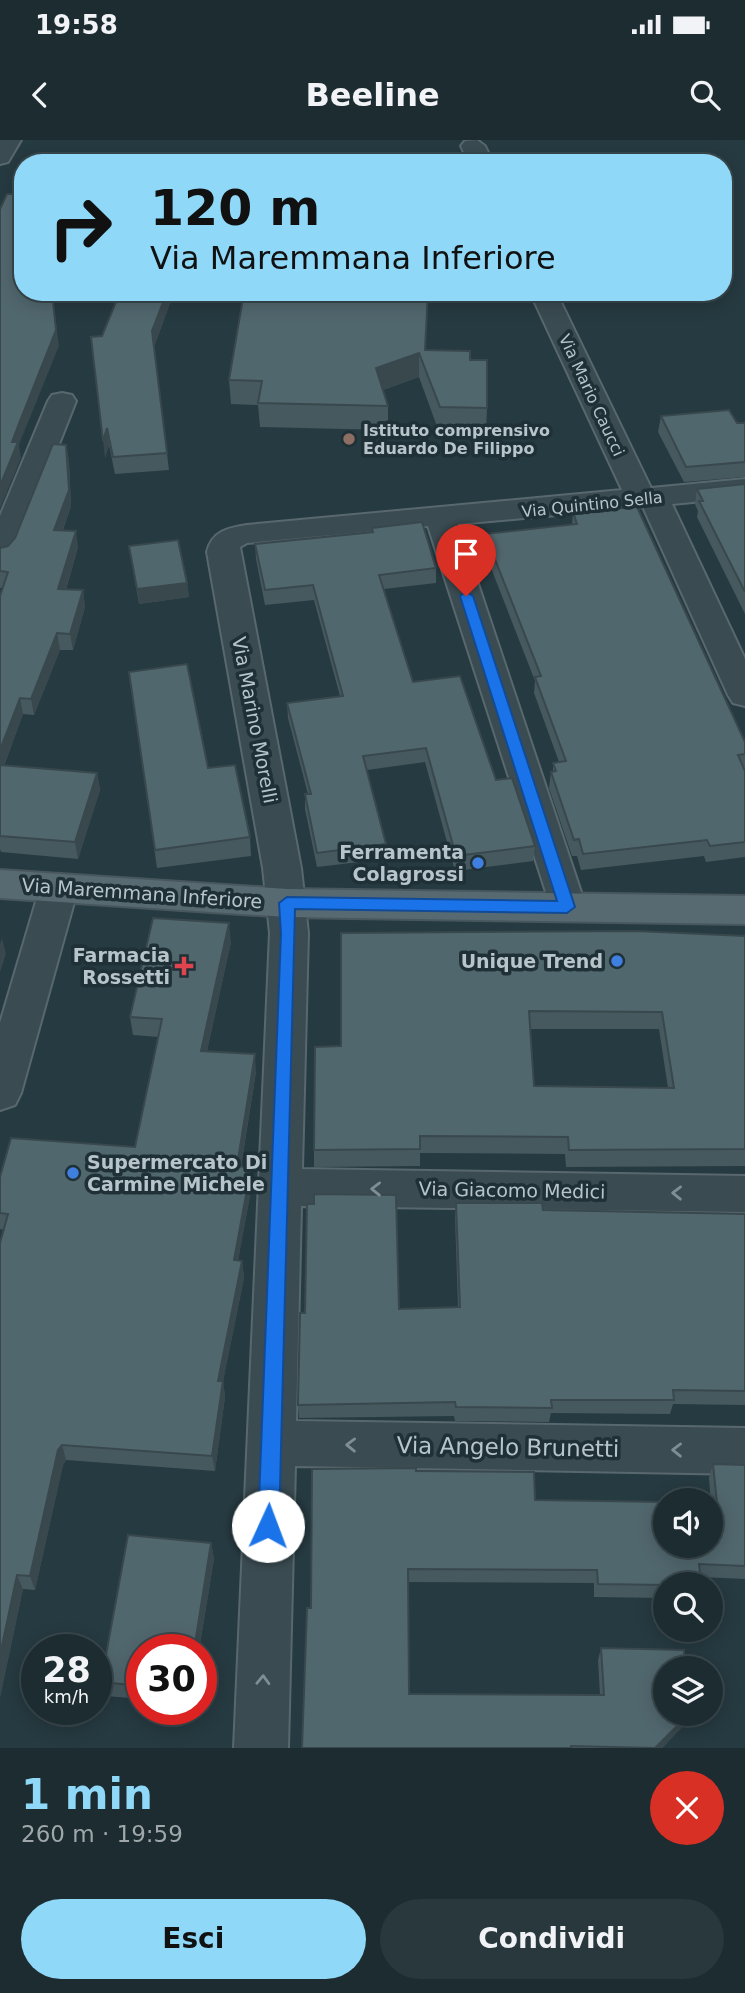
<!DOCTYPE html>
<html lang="it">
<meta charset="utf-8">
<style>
body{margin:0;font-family:"DejaVu Sans",sans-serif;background:#29383d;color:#f1f3f6;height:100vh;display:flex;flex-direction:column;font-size:26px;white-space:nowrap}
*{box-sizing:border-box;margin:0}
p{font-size:23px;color:#a0a7ab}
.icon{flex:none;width:38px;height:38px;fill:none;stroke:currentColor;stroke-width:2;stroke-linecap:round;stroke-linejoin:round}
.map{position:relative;height:1608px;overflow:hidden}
.sheet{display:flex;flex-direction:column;background:#1c2c31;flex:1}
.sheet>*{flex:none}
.guide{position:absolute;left:14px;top:14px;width:718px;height:147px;border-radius:28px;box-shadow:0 4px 18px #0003,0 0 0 2px #3a484d;background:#8fd8f8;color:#111;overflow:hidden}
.tools{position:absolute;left:653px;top:1348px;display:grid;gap:14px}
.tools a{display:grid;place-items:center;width:70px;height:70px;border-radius:50%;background:#1c2c31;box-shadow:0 4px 18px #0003,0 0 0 2px #3a484d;font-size:35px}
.speed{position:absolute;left:21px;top:1494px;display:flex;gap:14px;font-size:35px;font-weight:700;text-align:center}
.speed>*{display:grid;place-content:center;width:91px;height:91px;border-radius:50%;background:#1c2c31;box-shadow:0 4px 18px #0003,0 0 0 2px #3a484d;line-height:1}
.speed small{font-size:18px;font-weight:400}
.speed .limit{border:10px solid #d22;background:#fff;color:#111}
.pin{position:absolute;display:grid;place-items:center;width:60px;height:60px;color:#fff;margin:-72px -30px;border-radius:50% 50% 50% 0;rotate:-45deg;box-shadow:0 0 7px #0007}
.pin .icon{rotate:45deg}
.me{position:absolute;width:77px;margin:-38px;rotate:2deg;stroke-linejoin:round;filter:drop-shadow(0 0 5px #0008)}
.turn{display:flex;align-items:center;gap:24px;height:147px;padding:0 21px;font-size:32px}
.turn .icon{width:91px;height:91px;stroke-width:2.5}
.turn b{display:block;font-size:49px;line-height:60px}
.round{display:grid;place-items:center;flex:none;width:74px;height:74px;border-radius:37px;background:#29383d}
.headline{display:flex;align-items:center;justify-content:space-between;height:119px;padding:0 21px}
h1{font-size:42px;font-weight:600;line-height:52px;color:#8fd8f8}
.button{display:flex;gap:14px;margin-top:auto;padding:14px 21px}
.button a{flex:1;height:80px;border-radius:42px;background:#8fd8f8;color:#111;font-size:28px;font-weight:600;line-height:80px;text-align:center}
.button a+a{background:#29383d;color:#f1f3f6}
.status{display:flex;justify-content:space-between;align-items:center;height:49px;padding:0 35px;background:#1c2c31;direction:ltr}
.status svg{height:19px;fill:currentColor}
header{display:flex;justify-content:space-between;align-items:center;height:91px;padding:0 21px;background:#1c2c31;font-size:32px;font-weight:600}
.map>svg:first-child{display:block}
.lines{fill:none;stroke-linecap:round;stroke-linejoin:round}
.minor-casing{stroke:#58686e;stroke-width:4}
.major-casing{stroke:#47575d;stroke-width:4}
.minor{fill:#3a4b51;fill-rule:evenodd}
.major{fill:#586a71;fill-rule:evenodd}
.wall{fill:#46595f;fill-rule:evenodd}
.shaded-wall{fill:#39484d}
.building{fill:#51676e;stroke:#39484d;stroke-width:2;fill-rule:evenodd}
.oneway{stroke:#7f8e94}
.route{fill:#1a73e8;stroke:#114b97;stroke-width:2}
.education-dot{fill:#8d6e63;stroke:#1f3036;stroke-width:2.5}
.shop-dot{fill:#3f7fe0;stroke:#1f3036;stroke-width:2.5}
.health-dot{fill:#e0444e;stroke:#1f3036;stroke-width:2.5}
.labels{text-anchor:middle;stroke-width:7;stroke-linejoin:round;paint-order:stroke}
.far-street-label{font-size:16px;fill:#b7c5cb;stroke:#1f3036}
.far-poi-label{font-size:16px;font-weight:bold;fill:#b7c5cb;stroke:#1f3036;text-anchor:start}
.street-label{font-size:19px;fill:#b7c5cb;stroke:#1f3036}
.poi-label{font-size:19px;font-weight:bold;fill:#b7c5cb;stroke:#1f3036;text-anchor:end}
.near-street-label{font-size:23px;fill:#b7c5cb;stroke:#1f3036}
</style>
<div class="status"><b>19:58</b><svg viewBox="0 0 49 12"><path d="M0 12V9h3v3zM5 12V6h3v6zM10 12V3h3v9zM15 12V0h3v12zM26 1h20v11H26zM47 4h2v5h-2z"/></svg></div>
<header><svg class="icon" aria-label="back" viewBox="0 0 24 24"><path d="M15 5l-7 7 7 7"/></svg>Beeline<svg class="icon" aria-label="search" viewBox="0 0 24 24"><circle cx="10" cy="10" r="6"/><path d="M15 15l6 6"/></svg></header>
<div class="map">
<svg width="745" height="1608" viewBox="0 0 745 1608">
<rect width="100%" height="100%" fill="#263a41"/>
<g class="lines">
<g class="minor-casing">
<g id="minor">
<path d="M0 0H21L8 22 0 24Z"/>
<path d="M477 0 485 6 493 23H469L461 6 465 1Z"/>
<path d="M530 152H556L651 348 745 339V357L672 364 745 519V566L733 563 728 555 643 367 458 384 586 767 580 777 567 781 554 777 428 386 247 403 240 407 301 728 308 793 302 1029 745 1036V1072L301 1066 296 1281 745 1288V1334L295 1326 288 1608H234L270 793 263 728 207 412C212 391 228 388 247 385L622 350Z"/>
<path d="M62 253 72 255 76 261 16 413 11 420 0 422V376L48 261 52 255Z"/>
<path d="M59 734 72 738 78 748 21 953 15 965 0 970V883L40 748 46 738Z"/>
</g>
</g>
<g class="major-casing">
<path id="major" d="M0 730 287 749 745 756V784L287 777 0 758Z"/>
</g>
<use href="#minor" class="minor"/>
<use href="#major" class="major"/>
</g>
<g class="wall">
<path d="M174 152 154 207 169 330 115 334 109 305 105 318 102 196Z"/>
<path d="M426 210 470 220 487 268 486 293 439 292 419 237 383 250 388 266V290L260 287 258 265 231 264 229 240Z"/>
<path d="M661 276 737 283H745V337L684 342 658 292Z"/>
<path d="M66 305 69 321 71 366 63 390 78 407 66 450H83L85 467 73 510H60L34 575 23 574 4 626 97 633 100 650 78 719 1 712 0 709V456L3 448H0V408L8 406 15 398Z"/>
<path d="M745 344V474L697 377 698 371 695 364 697 349Z"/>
<path d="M573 372 745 602V717L706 722 704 716 581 730 577 716H572L549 648 551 632 553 631V623L559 622 534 553 535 541 484 410 485 394 572 385Z"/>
<path d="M372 388 436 428V443L384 449 413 542 496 640 535 706 533 721 455 731 425 622 367 630 386 704 385 719 317 727 305 669V654H308L288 578 287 563 340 556 314 460 265 465 256 419 255 404 372 392Z"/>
<path d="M129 406 187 443 189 457 139 464Z"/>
<path d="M129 532 208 628 250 697 251 716 157 728Z"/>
<path d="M745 796V1026L566 1027 565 1014 420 1013V1026L314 1027V1010L341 906ZM530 889H659L668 948 534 946Z"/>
<path d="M231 802 207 911 256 932 241 1027 252 1045 238 1120 242 1121 244 1138 223 1241 225 1257 215 1331 66 1320 63 1325 35 1450 23 1449 0 1557V1103L4 1090 0 1089V1037L135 1007 159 897 133 895 130 877Z"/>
<path d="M456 1063 543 1070 745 1074V1265L673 1264 670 1274 551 1273 549 1282 455 1281 454 1276 299 1278 298 1265 458 1167 455 1078Z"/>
<path d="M713 1324 745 1325V1439L700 1437 665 1444V1458L594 1457V1443L408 1442 409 1554 600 1555 598 1520 601 1508 684 1585 662 1608H302L311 1468 416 1331 535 1360 711 1363 709 1338Z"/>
<path d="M211 1403 214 1419 199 1510H142V1559L106 1556 101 1542Z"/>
</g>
<g class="shaded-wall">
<path d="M52 152 59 206 20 302 19 306 21 318 0 369V346Z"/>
<path d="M167 152H174L154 207 152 191Z"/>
<path d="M419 213V237L376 252V228Z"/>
<path d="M107 288 109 305 105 318 103 301Z"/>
<path d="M66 305 69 321 71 366 57 406 54 390Z"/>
<path d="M76 391 78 407 61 466 58 449Z"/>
<path d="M187 443 189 457 139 464 137 449Z"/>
<path d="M83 450 85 467 73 510 70 494Z"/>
<path d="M57 493 60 510 34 575 31 559Z"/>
<path d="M20 558 23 574 0 636V610Z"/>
<path d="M97 633 100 650 78 719 75 702Z"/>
<path d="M229 783 231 802 203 929 201 911Z"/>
<path d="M2 798 6 814 0 832V804Z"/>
<path d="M255 914 256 932 238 1044 237 1026Z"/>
<path d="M251 1028 252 1045 235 1137 234 1120Z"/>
<path d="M242 1121 244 1138 220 1256 218 1241Z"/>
<path d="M223 1241 225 1257 215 1331 212 1316Z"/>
<path d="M62 1305 66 1320 63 1325 35 1450 30 1436 58 1310Z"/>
<path d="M211 1403 214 1419 199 1510H194Z"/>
<path d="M17 1435 23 1449 0 1557V1515Z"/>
<path d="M689 1574 684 1585 662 1608H655Z"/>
</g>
<g class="building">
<path d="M7 54H23V152H52L56 190 18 286 12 302H18L0 346V69Z"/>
<path d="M120 152H167L152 191 167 313 113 317 107 288 103 301 91 197 102 196Z"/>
<path d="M244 152H428L425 210 470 211V220H487V268L440 267 419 213 376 228 388 266 258 263 262 241 229 240Z"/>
<path d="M729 270 737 283H745V322L686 327 661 276Z"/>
<path d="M53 304 66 305 69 350 54 390 76 391 58 449 83 450 70 494 57 493 31 559 20 558 0 610V456L8 432 0 431V408L8 406 15 398Z"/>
<path d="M745 344V452L699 361H703L697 349Z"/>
<path d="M637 367 745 602V614L738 615 745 631V702L710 706 707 700 583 714 579 699 574 700 551 632 556 631 553 623 566 621 535 537 541 536 485 394 577 384 573 372Z"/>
<path d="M422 382 436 428 379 435 413 542 460 536 496 640 512 638 535 706 456 716 426 608 363 616 386 704 317 713 305 654H311L287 563 343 556 313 445 265 450 255 404 373 392 372 388Z"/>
<path d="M178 400 187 443 137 449 129 406Z"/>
<path d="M187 524 208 628 235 625 250 697 155 710 129 532Z"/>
<path d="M0 625 97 633 75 702 0 696Z"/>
<path d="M153 778 229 783 201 911 255 914 237 1026 251 1028 234 1120 242 1121 218 1241H223L212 1316 62 1305 58 1310 30 1436 17 1435 0 1515V1103L8 1074 0 1073V1037L11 998 135 1007 162 879 130 877Z"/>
<path d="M636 791 745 796V1009L569 1010 568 997 420 996V1009L314 1010 315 907 341 906V793ZM529 871 662 872 674 948 534 946Z"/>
<path d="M314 1054 396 1055 399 1169 460 1167 456 1063H542L543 1070 745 1074V1251L673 1250 674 1260H551L552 1268 456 1267 455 1262 298 1265 300 1173H305L307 1064H314Z"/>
<path d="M713 1324 745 1325V1426L699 1424 701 1444H665V1445L598 1444 597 1430 408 1429 409 1554 604 1555 601 1508 684 1510 685 1528H665V1573L689 1574 655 1608 571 1606V1608H302L307 1468H311L312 1329 416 1328V1331L534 1332 535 1360 665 1362V1405H710V1363H717Z"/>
<path d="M128 1395 211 1403 194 1510H142V1546L101 1542Z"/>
</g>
<defs><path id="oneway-chevron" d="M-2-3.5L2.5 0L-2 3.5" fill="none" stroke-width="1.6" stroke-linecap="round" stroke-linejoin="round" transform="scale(1.75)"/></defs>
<g class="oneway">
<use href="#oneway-chevron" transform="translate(376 1049) rotate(-179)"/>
<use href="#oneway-chevron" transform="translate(677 1053) rotate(-179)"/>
<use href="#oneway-chevron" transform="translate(351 1305) rotate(-179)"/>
<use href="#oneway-chevron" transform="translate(677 1310) rotate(-179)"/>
<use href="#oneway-chevron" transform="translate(263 1540) rotate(-88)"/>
</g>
<path class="route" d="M466 452 473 456 575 767 567 773 295 769 279 1386 276 1393 268 1396 261 1393 258 1386 281 793 279 763 287 757 557 761 460 456Z"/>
<circle class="education-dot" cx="349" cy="299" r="7"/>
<g class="shop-dot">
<circle cx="478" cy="723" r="7"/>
<circle cx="617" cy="821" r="7"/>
<circle cx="73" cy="1033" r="7"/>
</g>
<path class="health-dot" d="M180.5 815.5h7v7h7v7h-7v7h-7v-7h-7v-7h7z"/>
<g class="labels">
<g class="far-street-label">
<text transform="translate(592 255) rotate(65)" y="6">Via Mario Caucci</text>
<text transform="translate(592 364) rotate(-6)" y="6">Via Quintino Sella</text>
</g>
<g class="far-poi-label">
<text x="363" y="296">Istituto comprensivo<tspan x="363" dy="18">Eduardo De Filippo</tspan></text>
</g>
<g class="street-label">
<text transform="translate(255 580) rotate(79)" y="7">Via Marino Morelli</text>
<text transform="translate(142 753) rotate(4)" y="7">Via Maremmana Inferiore</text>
<text transform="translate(512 1050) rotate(1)" y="7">Via Giacomo Medici</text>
</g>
<g class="poi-label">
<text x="464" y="719">Ferramenta<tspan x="464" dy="22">Colagrossi</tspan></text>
<text x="170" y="822">Farmacia<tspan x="170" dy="22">Rossetti</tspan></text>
<text x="603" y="828">Unique Trend</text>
<text x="87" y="1029" text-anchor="start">Supermercato Di<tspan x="87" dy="22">Carmine Michele</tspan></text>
</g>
<g class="near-street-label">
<text transform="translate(508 1307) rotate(1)" y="8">Via Angelo Brunetti</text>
</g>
</g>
</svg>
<div class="tools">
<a><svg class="icon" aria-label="sound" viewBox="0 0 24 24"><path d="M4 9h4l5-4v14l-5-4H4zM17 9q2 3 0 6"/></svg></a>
<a><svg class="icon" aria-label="search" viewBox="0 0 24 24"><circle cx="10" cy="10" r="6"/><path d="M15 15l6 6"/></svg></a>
<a><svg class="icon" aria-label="layers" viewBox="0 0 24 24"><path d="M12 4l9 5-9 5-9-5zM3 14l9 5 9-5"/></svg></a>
</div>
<div class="speed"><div>28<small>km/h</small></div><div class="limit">30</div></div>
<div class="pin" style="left:466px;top:456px;background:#d93025"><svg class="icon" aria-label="arrive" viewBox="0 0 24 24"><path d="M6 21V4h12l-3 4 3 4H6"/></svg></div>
<svg class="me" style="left:268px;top:1386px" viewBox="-20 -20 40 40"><circle r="19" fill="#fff"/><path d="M0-13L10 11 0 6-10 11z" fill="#1a73e8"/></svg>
<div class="guide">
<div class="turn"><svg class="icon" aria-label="right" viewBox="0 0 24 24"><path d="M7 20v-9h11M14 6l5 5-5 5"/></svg><div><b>120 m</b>Via Maremmana Inferiore</div></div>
</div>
</div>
<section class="sheet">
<div class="headline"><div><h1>1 min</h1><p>260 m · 19:59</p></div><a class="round" style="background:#d93025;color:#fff"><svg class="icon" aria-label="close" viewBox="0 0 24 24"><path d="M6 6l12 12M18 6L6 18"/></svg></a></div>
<div class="button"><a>Esci</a><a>Condividi</a></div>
</section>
